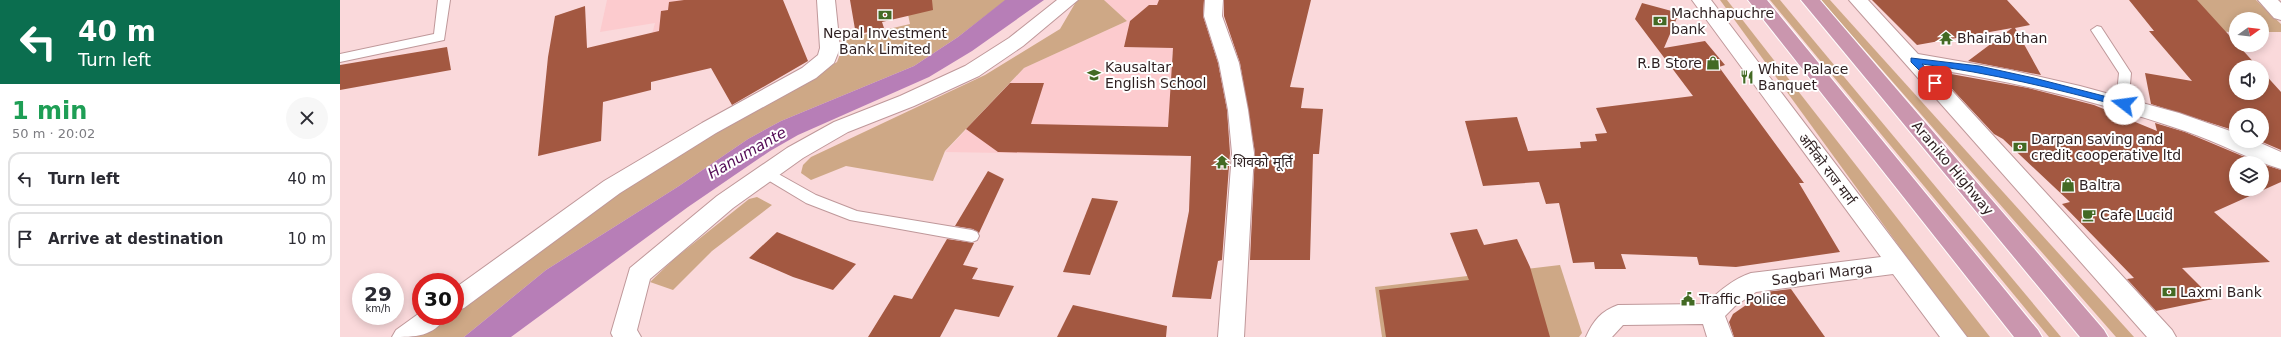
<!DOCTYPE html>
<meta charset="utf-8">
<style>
body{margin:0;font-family:"DejaVu Sans","Noto Sans Devanagari",sans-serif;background:#f7f7f7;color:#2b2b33;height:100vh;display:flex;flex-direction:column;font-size:15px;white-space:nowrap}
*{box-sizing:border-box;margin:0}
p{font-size:13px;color:#7c7c81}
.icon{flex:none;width:22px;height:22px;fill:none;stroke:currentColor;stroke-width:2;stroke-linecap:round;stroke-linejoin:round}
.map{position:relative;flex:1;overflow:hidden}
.details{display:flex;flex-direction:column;background:#fff;width:340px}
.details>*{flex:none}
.top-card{background:#0b6e4f;color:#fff;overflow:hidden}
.needle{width:26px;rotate:75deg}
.fabs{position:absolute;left:1889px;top:12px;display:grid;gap:8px}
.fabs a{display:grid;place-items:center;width:40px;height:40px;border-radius:50%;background:#fff;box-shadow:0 2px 10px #0003;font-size:20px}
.speed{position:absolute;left:12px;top:273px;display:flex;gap:8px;font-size:20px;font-weight:700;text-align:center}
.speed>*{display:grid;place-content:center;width:52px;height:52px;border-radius:50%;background:#fff;box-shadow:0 2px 10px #0003;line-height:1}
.speed small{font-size:10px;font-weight:400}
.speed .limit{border:6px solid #d22;background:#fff;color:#111}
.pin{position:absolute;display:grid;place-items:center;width:34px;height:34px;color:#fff;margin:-17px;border-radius:8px;box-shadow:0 2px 6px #0006}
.me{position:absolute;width:44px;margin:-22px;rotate:285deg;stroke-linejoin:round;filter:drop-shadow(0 0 3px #0008)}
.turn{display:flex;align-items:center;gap:14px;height:84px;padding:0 12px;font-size:18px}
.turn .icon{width:52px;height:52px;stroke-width:2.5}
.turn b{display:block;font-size:28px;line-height:34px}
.round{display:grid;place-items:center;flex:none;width:42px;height:42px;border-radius:21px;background:#f7f7f7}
.headline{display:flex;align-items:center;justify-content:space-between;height:68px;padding:0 12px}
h1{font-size:24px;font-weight:600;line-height:30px;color:#1e9e55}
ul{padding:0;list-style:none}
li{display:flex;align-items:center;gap:12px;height:54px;margin:0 8px 6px;padding:0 4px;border:2px solid #e1e1e2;border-radius:12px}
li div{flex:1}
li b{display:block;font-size:15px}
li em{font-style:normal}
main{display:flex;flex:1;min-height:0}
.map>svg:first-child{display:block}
.built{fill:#fccbce}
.green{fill:#cea886}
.water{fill:#b77eb7}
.building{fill:#a35841}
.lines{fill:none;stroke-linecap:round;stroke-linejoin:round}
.service-casing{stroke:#bf989a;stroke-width:2}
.minor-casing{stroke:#bf989a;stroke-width:2}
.trunk-casing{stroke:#fff;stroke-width:2}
.service{fill:#fff;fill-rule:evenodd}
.minor{fill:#fff;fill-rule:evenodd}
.trunk{fill:#ca96ae;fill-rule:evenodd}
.route{fill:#1a73e8;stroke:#114b97}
.labels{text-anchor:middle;stroke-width:4;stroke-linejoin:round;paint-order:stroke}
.poi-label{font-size:14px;fill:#2d1f20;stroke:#fff;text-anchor:start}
.street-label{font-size:14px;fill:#2d1f20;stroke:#fff}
.water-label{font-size:15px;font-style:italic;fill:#540c56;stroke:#fff}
</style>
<main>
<section class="details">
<div class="top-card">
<div class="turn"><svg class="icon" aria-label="left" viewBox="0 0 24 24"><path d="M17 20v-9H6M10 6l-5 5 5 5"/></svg><div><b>40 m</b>Turn left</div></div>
</div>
<div class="headline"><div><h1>1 min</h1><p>50 m · 20:02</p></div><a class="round"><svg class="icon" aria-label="close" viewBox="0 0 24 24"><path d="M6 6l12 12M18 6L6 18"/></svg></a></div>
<ul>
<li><svg class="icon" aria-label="left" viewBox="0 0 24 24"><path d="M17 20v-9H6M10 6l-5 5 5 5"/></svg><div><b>Turn left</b></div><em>40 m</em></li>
<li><svg class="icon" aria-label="arrive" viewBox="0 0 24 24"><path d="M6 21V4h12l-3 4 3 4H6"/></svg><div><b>Arrive at destination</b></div><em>10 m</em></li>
</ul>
</section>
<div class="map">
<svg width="1941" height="337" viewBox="0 0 1941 337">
<rect width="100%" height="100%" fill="#fad9db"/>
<g class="built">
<path d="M267 0H376L311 38 315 23 260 32Z"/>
<path d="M764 0H864L860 6 875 40 870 46 832 53 828 156 605 152 684 68 787 21Z"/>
</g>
<g class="green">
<path d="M565 0H666L618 37 574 66 441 121 408 139 339 186 206 270 124 337H74L100 316H115V305L323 164 497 62 502 49 501 40 570 24Z"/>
<path d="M737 0H764L787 21 684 68 605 151 593 181 506 166 471 180 461 173 463 165 471 157 645 75 720 29Z"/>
<path d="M1380 0H1387L1650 337H1625Z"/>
<path d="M1430 0H1440L1721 337H1709Z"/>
<path d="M1481 0H1490L1794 337H1776Z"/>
<path d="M1819 0H1916L1941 24V32H1922V19H1896V32L1844 31Z"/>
<path d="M417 197 432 205 372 251 333 290 310 282 334 259 409 199Z"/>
<path d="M1220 265 1242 333 1239 337H1042L1035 287Z"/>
</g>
<path class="water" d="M665 0H704L632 51 589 77 458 135 430 151 348 207 171 337H124L206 270 339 186 408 139 441 121 574 66 618 37Z"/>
<g class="building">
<path d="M344 0H443L468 61 392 105 371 68 311 82V90L263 102 261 141 198 156 208 57 215 16 245 6 247 48 319 31 321 11 328 10 329 2Z"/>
<path d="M510 0H592L593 10 542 22 544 28 516 35Z"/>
<path d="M819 0H864L863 16 878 63 887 110 890 153 882 260 878 261 871 299 832 297 849 211 851 156 658 152 626 129 670 83H704L691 124 828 127 833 48 784 47 790 21 809 5H817Z"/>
<path d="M884 0H971L950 87 964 88 961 108 983 109 979 154H973L970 260H910L915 153 900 63 884 16Z"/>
<path d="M1532 0H1667L1690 25 1675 28 1701 75 1628 61 1672 28 1577 45Z"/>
<path d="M1789 0H1857L1918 67H1896V93H1922V71L1941 92V150L1920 141H1922V115H1896V131L1811 104 1805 73 1852 81 1809 31H1814Z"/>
<path d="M1302 3 1339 13 1324 48 1365 41 1385 65 1379 67 1464 183H1459L1500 252 1396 267 1359 265 1357 257 1281 254 1286 269H1255L1254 262 1233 263 1219 203 1206 204 1199 182 1143 186 1125 121 1177 117 1188 151 1241 148 1240 142 1257 141 1255 134 1267 133 1256 108 1353 96 1295 19Z"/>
<path d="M107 47 111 70 0 90V65Z"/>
<path d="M1611 74 1688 88 1754 105 1817 131 1815 123 1845 132 1919 163H1896V189H1922V164L1941 170V182L1874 212 1930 262 1842 268 1873 299 1816 311 1787 279 1794 278 1722 204 1730 202 1663 139 1654 134 1613 90 1604 79Z"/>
<path d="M648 171 664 179 639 233 633 229 615 226Z"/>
<path d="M752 198 778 201 750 275 723 272Z"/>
<path d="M1137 229 1144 245 1177 239 1190 267 1210 337H1046L1039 290 1129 280 1110 233Z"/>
<path d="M437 232 516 264 493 290 453 277 409 258Z"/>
<path d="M607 239 634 243 623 265 638 268 632 279 674 286 659 317 615 309 600 337H528L554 295 572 299Z"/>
<path d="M1451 289 1485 337H1394L1389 322 1393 314 1425 292Z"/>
<path d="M733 305 827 326 826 337H717Z"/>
</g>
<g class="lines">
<g class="service-casing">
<g id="service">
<path d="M98 0H110L104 40 0 62V54L94 34Z"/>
<path d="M1757 26 1761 27 1791 73 1788 107H1778L1776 104 1779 73 1751 30Z"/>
<path d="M426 167 476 195 517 211 632 230 637 232 639 236 637 240 632 242 510 220 466 203 421 176 419 172 421 168Z"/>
</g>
</g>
<g class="minor-casing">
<g id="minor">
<path d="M477 0H495L500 48 494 63 476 78 376 133 280 193 124 308 115 311V288L264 181 362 123 462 68 478 55 480 48Z"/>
<path d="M717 0H738L683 46 639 76 574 106 508 132 463 158 393 208 310 279 297 330 301 337H273L271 333 290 268 377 196 447 148 494 122 560 96 625 66 669 38Z"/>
<path d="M865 0H883L882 16 899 63 908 110 914 153 904 337H878L892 153 888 110 879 63 864 16Z"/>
<path d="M1352 0H1371L1627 337H1600L1553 274 1416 292 1395 306 1385 316 1393 337H1367L1363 324 1283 325 1272 337H1246C1253 321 1261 311 1278 305L1366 304C1379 291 1393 279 1411 273L1541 257Z"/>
<path d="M1509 0H1528L1578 54 1670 70 1740 86 1839 113 1896 133V141H1916L1941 152V169C1908 159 1878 142 1845 131 1763 103 1678 82 1592 69L1832 330 1836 337H1807Z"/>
<path d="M1918 0H1938L1941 3V20L1934 18Z"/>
<path d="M81 312V316H106C94 337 75 337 52 337L56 330Z"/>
</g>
</g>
<g class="trunk-casing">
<g id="trunk">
<path d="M1408 0H1427L1698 330 1702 337H1674Z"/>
<path d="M1461 0H1480L1764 330 1768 337H1740Z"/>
</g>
</g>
<use href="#service" class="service"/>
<use href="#minor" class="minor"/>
<use href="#trunk" class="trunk"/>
</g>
<path class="route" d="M1571 58 1639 66 1694 78 1787 102 1788 104 1784 107C1717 89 1651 73 1582 64L1599 83 1595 86 1571 62Z"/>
<defs>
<g id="bank-bare" transform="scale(1.08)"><path d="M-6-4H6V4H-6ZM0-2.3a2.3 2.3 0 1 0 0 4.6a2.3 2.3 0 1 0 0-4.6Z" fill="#436a24" stroke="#fff" stroke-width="2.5" paint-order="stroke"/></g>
<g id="temple-bare" transform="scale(1.08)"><path d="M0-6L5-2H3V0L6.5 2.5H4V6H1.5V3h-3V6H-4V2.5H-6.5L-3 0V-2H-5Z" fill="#436a24" stroke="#fff" stroke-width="2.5" paint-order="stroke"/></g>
<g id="shop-bare" transform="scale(1.08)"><path d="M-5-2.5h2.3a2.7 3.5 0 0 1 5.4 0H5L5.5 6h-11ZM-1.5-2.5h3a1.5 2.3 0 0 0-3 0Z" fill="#436a24" stroke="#fff" stroke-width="2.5" paint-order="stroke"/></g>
<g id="school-bare" transform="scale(1.08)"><path d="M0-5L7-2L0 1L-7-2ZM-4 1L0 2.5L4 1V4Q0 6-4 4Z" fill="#436a24" stroke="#fff" stroke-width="2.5" paint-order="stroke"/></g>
<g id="restaurant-bare" transform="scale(1.08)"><path d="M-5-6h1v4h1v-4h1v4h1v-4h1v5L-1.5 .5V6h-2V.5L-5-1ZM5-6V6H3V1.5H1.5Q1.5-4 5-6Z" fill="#436a24" stroke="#fff" stroke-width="2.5" paint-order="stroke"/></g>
<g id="cafe-bare" transform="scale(1.08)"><path d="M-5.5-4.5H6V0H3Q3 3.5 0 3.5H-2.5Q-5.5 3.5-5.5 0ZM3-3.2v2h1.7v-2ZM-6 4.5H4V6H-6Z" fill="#436a24" stroke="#fff" stroke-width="2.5" paint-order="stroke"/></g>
<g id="civic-bare" transform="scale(1.08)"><path d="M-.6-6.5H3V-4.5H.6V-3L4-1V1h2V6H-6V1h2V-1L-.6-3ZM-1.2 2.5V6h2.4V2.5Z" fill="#436a24" stroke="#fff" stroke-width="2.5" paint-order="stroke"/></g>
</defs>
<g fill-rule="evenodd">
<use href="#bank-bare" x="545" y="15"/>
<use href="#bank-bare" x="1320" y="21"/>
<use href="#temple-bare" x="1606" y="38"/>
<use href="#shop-bare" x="1373" y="63"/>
<use href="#school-bare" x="754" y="75"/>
<use href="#restaurant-bare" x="1407" y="77"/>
<use href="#bank-bare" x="1680" y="147"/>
<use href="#temple-bare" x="882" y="162"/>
<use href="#shop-bare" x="1728" y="185"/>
<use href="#cafe-bare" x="1749" y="215"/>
<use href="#bank-bare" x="1829" y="292"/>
<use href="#civic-bare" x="1348" y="299"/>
</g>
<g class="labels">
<g class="poi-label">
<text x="1331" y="18">Machhapuchre<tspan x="1331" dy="16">bank</tspan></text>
<text x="545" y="38" text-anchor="middle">Nepal Investment<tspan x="545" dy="16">Bank Limited</tspan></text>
<text x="1617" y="43">Bhairab than</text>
<text x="1362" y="68" text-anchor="end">R.B Store</text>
<text x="765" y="72">Kausaltar<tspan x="765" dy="16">English School</tspan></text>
<text x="1418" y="74">White Palace<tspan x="1418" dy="16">Banquet</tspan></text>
<text x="1691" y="144">Darpan saving and<tspan x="1691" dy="16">credit cooperative ltd</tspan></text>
<text x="893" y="167">शिवको मूर्ति</text>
<text x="1739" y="190">Baltra</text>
<text x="1760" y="220">Cafe Lucid</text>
<text x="1840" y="297">Laxmi Bank</text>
<text x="1359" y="304">Traffic Police</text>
</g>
<g class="street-label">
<text transform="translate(1613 168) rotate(50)" y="5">Araniko Highway</text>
<text transform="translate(1487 169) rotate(53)" y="5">अर्निको राज मार्ग</text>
<text transform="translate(1482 274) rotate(-7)" y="5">Sagbari Marga</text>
</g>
<g class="water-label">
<text transform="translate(407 153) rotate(-30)" y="5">Hanumante</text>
</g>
</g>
</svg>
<div class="fabs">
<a><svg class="needle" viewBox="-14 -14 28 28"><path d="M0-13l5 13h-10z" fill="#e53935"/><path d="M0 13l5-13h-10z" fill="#7c7c81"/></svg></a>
<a><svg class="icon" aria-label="sound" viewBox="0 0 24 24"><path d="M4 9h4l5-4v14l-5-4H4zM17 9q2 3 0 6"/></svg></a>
<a><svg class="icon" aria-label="search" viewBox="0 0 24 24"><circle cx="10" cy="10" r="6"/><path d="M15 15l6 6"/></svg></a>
<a><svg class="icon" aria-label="layers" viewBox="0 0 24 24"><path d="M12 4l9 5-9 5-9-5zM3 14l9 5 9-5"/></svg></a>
</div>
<div class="speed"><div>29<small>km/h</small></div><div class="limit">30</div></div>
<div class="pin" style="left:1595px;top:83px;background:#d93025"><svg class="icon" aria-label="arrive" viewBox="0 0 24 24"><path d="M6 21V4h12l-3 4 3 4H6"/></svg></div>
<svg class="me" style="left:1784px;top:104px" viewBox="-20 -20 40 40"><circle r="19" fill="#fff"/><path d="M0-13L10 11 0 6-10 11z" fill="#1a73e8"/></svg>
</div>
</main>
